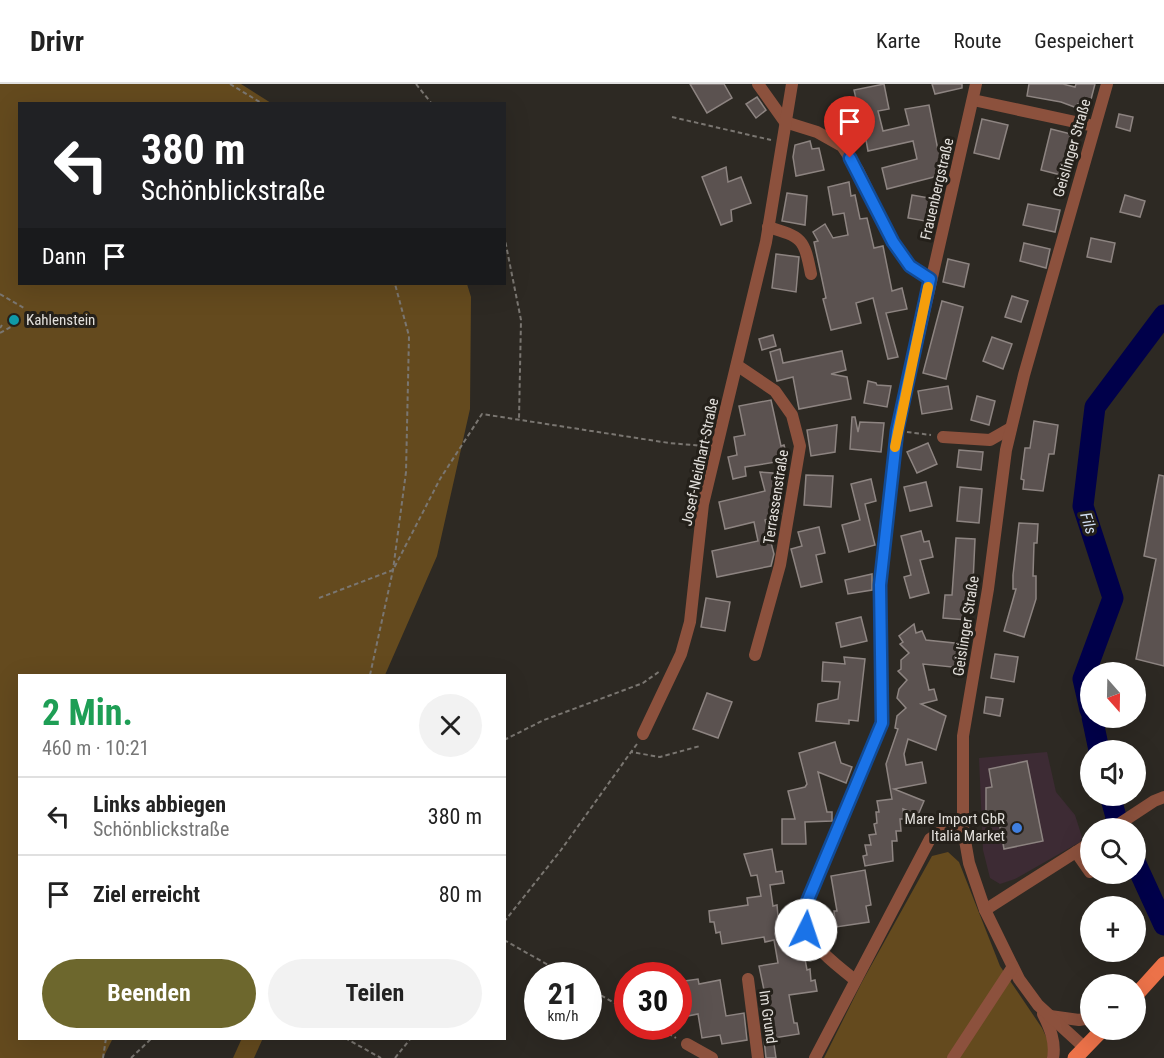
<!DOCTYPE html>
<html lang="de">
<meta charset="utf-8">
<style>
body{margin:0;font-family:"Roboto Condensed",sans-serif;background:#f2f2f2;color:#222;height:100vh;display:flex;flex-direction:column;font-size:22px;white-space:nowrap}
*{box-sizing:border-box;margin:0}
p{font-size:20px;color:#767676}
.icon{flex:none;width:33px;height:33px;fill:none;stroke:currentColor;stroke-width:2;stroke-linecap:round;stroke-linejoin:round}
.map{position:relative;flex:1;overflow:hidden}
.sheet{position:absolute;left:18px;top:590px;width:488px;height:366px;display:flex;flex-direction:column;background:#fff;border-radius:0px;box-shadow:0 6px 24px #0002}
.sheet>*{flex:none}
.hud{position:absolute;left:18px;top:18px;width:488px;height:183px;border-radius:0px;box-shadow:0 6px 24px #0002;background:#202124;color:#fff;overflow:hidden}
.needle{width:39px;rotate:160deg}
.buttons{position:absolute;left:1080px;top:578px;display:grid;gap:12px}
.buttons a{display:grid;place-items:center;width:66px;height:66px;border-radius:50%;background:#fff;box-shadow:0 6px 24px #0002;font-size:30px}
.speed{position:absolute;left:524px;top:878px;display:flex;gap:12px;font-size:30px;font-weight:700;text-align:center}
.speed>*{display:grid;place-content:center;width:78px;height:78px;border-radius:50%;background:#fff;box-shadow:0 6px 24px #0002;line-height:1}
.speed small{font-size:15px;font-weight:400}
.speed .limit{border:9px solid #d22;background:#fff;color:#111}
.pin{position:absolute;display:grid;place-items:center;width:51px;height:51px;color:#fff;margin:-62px -26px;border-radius:50% 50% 50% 0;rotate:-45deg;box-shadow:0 0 6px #0007}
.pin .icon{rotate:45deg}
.me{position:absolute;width:66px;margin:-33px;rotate:4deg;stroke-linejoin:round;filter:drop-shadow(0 0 4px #0008)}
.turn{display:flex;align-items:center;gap:21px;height:126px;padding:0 24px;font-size:27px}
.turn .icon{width:78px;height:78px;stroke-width:2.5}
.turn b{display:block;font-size:42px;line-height:51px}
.then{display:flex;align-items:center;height:57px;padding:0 24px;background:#0003;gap:12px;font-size:22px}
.round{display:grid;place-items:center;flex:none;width:63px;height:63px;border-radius:32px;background:#f2f2f2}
.overview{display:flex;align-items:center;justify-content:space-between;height:102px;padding:0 24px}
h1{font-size:36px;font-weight:700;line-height:45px;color:#1e9e55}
.action{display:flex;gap:12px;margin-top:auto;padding:12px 24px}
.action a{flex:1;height:69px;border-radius:36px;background:#6d672d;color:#fff;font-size:24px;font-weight:700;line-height:69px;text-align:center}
.action a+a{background:#f2f2f2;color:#222}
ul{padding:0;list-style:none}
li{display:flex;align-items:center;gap:18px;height:78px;padding:0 24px;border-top:2px solid #e0e0e0}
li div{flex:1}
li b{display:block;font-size:22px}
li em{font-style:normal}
header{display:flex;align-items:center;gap:36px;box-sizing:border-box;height:84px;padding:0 30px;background:#fff;border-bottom:2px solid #e0e0e0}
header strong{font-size:28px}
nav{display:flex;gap:33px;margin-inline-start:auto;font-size:21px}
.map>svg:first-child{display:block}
.commercial{fill:#3d2b34}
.green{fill:#644a1e}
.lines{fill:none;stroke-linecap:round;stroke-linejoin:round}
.river{stroke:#00004a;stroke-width:21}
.building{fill:#5b5250;stroke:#8d8481;stroke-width:1.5}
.path{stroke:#7a7671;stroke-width:2;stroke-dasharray:4.5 3;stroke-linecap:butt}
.minor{stroke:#8c513d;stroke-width:12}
.major{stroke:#ec7249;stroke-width:15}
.route-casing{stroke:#114b97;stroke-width:15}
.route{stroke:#1a73e8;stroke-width:10}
.slow{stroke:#f59e0b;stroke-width:10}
.culture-dot{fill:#0f9aa8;stroke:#24201a;stroke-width:2}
.shop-dot{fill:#3f7fe0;stroke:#24201a;stroke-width:2}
.labels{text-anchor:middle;stroke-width:6;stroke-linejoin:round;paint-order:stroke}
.street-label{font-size:15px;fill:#e2dfdb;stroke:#24201a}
.poi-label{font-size:15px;fill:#e2dfdb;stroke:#24201a;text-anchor:start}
.water-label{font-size:16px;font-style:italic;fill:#d0ddf2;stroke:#24201a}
</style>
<header>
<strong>Drivr</strong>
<nav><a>Karte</a><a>Route</a><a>Gespeichert</a></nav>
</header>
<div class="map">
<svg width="1164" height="974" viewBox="0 0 1164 974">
<rect width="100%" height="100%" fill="#2d2923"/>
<path class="commercial" d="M1047 668 1056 708 1075 731 1082 753 1080 758 1015 795 1000 800 990 794 983 766 979 674Z"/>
<g class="green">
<path d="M0 0H241L271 19 20 20V200H467L471 213 470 325 437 472 385 591H20V954H113L103 974H0Z"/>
<path d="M948 768 959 778 1000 882 1042 944 1050 961 1047 974H824L862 898 932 772Z"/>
<path d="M242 954H263L254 974H233Z"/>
</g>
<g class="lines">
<g class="river">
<path d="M1090 626 1083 595 1113 514 1083 422 1095 323 1164 231"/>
<path d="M1092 633 1099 666"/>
<path d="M1110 711 1119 744"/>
<path d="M1136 780 1164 841"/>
</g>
</g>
<g class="building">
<path d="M690 0H724L732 14 707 29Z"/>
<path d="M884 0 889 25 878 27 883 47 909 41 905 25 929 21 938 66H940L946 90 887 105 882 84 917 75 913 57 868 67 866 56 860 58 858 46 863 45 854 6Z"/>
<path d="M932 0H962V4L935 10Z"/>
<path d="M1029 0H1063L1075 3 1076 0H1095L1089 23 1078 20 1077 24 1061 18 1027 12Z"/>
<path d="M757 13 766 26 756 34 746 20Z"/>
<path d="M1119 30 1133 33 1130 47 1116 43Z"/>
<path d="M982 35 1008 41 999 75 974 69Z"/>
<path d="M1051 45 1071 50 1061 91 1041 86Z"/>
<path d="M810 57 812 65 819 64 824 86 796 92 793 73 795 61Z"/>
<path d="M726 83 728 98 741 93 751 119 731 126 732 137 721 141 702 93Z"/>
<path d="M849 98 851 112 855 111 860 135 867 134 874 164 883 162 892 207 902 204 907 225 886 229 898 273 888 275 873 214 856 219 861 239 831 246 823 215 826 214 814 158 818 157 813 148 825 140 833 154 848 151 844 129 833 131 828 103Z"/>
<path d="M787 109 807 112 805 141 782 137Z"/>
<path d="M912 111 935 115 931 138 908 134Z"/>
<path d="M1125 111 1145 117 1140 133 1120 128Z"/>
<path d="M1028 120 1060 126 1055 148 1023 141Z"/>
<path d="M1091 154 1115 159 1111 178 1087 173Z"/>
<path d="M1024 159 1050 165 1046 184 1020 177Z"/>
<path d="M776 170 799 173 796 208 772 204Z"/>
<path d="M948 175 969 180 964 203 943 198Z"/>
<path d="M1012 212 1028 217 1021 238 1005 233Z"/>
<path d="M942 217 963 223 946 295 923 289Z"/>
<path d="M773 251 776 262 762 266 759 255Z"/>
<path d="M992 253 1012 260 1003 285 983 277Z"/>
<path d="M780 265 783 279 842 267 846 286 831 290 847 293 851 315 799 325 793 293 777 297 770 268Z"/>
<path d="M868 297 876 299 877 301 891 302 887 323 864 319Z"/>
<path d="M948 302 952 325 922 330 918 307Z"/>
<path d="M977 312 995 317 989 341 971 336Z"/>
<path d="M771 316 781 362 784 361 788 376 745 383 746 392 733 395 728 373 737 371 734 353 745 351 739 322Z"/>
<path d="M852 333H855L858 348 860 338 884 339 881 368 850 365Z"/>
<path d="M1034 337 1058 341 1054 370H1049L1043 407 1023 405 1024 396 1021 395 1025 364H1030Z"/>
<path d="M837 341 835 368 811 372 807 346Z"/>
<path d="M928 359 937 380 917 389 907 368Z"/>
<path d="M959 366 983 368 981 386 957 383Z"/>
<path d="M760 388 773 389 781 428 780 432 765 436 774 470 771 482 717 493 712 467 758 457 754 438 725 445 719 418 765 407Z"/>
<path d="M806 391 833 392 831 423 804 421Z"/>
<path d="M1159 391 1164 392V582L1136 575 1156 475 1144 472Z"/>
<path d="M871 395 876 417 865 420 875 461 849 468 842 441 860 436 851 400Z"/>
<path d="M926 398 932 422 910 427 904 403Z"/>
<path d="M960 403 982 405 979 439 957 437Z"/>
<path d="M1019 439 1038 440 1037 459H1034L1033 492H1036V515L1024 553 1004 547 1016 505H1013V491Z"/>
<path d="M819 443 825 469 816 471 822 498 801 503 791 465 802 462 798 448Z"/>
<path d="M921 447 924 458 929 457 933 473 920 476 929 509 910 514 904 493 911 491 901 452Z"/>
<path d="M956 454 975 455 973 499H969L967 536 943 534 945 511H952Z"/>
<path d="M872 490V506L848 510 845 496Z"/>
<path d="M706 514 730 518 725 547 701 543Z"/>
<path d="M861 533 867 557 841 563 836 539Z"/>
<path d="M914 540 916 549 922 547 926 556 964 560 962 584 923 580 929 606 934 605 937 616 921 620 946 632 936 666 908 655 904 670 906 681 922 678 926 699 894 705 924 717 918 731 903 725 904 735H900L901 747H896L897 757H892L893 777 865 782 863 772 867 771 865 761H871L869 751 876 750 874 740 877 739 876 728H879L877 717 892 715 886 680 898 645 895 644 897 632 906 624 897 614 899 605 907 596 898 587 901 585V576L909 569 900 560 903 558 899 552Z"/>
<path d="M995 570 1018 573 1014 598 991 594Z"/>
<path d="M844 573 865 575 858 637 849 636V640L816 637 818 620 838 615 840 598 822 597 823 578 845 580Z"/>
<path d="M707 609 732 618 718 654 693 645Z"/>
<path d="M986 613 1003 615 1000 632 984 629Z"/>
<path d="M835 658 841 679 852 683 846 699 818 688 827 728H832V737L805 738 806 760H782V735H795L788 707 805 703 807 700 799 669Z"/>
<path d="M1027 677 1043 757 1004 765 998 732 986 734V704L992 703 989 685Z"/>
<path d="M772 765 776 788 782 787 784 799 770 801 773 822 777 821 778 832H782L783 843H788L791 865 801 864 802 875H805L807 886 810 885 811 897 815 896 817 907 789 911 794 939H797L799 950 774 954 759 882 778 879 774 856 765 858 764 853 722 860 720 848 716 849 714 838H710L709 827 748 821 747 814 761 812 757 791 751 792 744 770Z"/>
<path d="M865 786 871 821 866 822 869 838 836 843 834 827H837L831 792Z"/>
<path d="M698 895 699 900 720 896 726 932 744 929 747 956 722 960 720 951 702 954 698 930 678 934V898Z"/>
<path d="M773 953 776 974H766L764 955Z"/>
</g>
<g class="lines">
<g class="path">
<path d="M230 0 263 20"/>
<path d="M416 0 432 20"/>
<path d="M672 33 771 56"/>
<path d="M504 151 521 236 519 335"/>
<path d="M0 210 24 224"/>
<path d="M0 244 2 241"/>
<path d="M0 249 14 241"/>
<path d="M907 348 931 351"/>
<path d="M319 514 393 486 440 395 482 330 669 359 704 362"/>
<path d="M370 591 393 486 406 388 409 252 395 200"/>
<path d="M504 656 544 636 643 599 660 587"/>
<path d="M637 660 631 668 660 673 700 662"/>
<path d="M504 838 561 766 631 668"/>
<path d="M504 856 566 891"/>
<path d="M588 904 627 926"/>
<path d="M655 942 676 954"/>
<path d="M345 954 381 974"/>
<path d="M103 974 106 954"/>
<path d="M131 974 152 954"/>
<path d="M395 974 411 954"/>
</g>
<g class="minor">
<path d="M758 0 785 38 817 48 842 62 858 86 893 158 910 182 930 195"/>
<path d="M973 16 1094 42"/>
<path d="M768 143C802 153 804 154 811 190"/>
<path d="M738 282 775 307 792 331 800 362 780 481 755 571"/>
<path d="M943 353 990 356 1011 344"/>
<path d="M643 650 681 570 690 538 703 420 766 158 792 0"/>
<path d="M1113 744 1154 717 1164 713"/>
<path d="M1076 768 1090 788"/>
<path d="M985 826 1090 759"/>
<path d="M748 895 758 974"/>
<path d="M855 896C830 875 810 864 802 829L882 639 880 501 897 347 976 0"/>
<path d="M1043 930C1050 944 1056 958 1053 974"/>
<path d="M1050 932 1079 936 1090 934"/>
<path d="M687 960 712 974"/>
<path d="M1085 964 1038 921 1019 895 985 826 969 779 963 745V652L988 505 1006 366 1024 291 1107 0"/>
<path d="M815 974 930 755 939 749 963 745"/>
<path d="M953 974 1012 884"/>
</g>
<g class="major">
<path d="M1136 911 1164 880"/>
<path d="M1075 974 1103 945"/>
</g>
</g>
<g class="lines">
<g class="route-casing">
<path id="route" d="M806 846 802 830 882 639 880 501 897 347 930 195 910 182 893 158 850 74"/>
</g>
<use href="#route" class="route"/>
<path class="slow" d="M895 363 928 203"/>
</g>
<circle class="culture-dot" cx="14" cy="236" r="6"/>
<circle class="shop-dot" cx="1017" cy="744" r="6"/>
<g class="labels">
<g class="street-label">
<text transform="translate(1072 64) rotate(-74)" y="5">Geislinger Straße</text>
<text transform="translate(937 105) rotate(-77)" y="5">Frauenbergstraße</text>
<text transform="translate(700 378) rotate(-78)" y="5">Josef-Neidhart-Straße</text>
<text transform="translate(776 413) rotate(-81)" y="5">Terrassenstraße</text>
<text transform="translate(966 542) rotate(-81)" y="5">Geislinger Straße</text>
<text transform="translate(768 933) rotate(82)" y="5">Im Grund</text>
</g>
<g class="poi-label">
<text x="26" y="241">Kahlenstein</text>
<text x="1005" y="740" text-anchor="end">Mare Import GbR<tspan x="1005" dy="17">Italia Market</tspan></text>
</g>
<g class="water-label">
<text transform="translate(1089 439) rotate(72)" y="6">Fils</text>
</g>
</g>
</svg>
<div class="buttons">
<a><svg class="needle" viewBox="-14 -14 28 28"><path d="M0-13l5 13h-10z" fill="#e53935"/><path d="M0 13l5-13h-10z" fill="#767676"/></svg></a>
<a><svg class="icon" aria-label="sound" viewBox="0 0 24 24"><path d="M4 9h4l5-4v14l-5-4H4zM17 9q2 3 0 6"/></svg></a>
<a><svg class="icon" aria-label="search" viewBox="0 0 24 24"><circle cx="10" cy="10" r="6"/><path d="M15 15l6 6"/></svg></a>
<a>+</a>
<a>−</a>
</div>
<div class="speed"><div>21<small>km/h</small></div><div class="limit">30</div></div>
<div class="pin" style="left:850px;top:74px;background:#d93025"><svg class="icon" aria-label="arrive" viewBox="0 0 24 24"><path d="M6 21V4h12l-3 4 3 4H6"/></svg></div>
<svg class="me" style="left:806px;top:846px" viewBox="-20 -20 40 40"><circle r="19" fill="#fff"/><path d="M0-13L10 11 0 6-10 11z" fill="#1a73e8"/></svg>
<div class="hud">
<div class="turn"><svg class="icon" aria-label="left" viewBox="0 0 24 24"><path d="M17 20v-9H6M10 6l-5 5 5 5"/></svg><div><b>380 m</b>Schönblickstraße</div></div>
<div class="then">Dann<svg class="icon" aria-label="arrive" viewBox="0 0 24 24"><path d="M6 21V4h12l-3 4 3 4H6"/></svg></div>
</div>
<section class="sheet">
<div class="overview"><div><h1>2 Min.</h1><p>460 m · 10:21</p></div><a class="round"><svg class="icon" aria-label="close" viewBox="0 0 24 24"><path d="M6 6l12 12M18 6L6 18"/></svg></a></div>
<ul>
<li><svg class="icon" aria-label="left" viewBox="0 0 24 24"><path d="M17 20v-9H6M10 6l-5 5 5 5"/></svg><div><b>Links abbiegen</b><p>Schönblickstraße</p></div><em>380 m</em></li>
<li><svg class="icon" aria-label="arrive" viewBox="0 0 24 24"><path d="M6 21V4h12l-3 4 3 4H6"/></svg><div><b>Ziel erreicht</b></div><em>80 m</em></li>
</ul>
<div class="action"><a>Beenden</a><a>Teilen</a></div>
</section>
</div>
